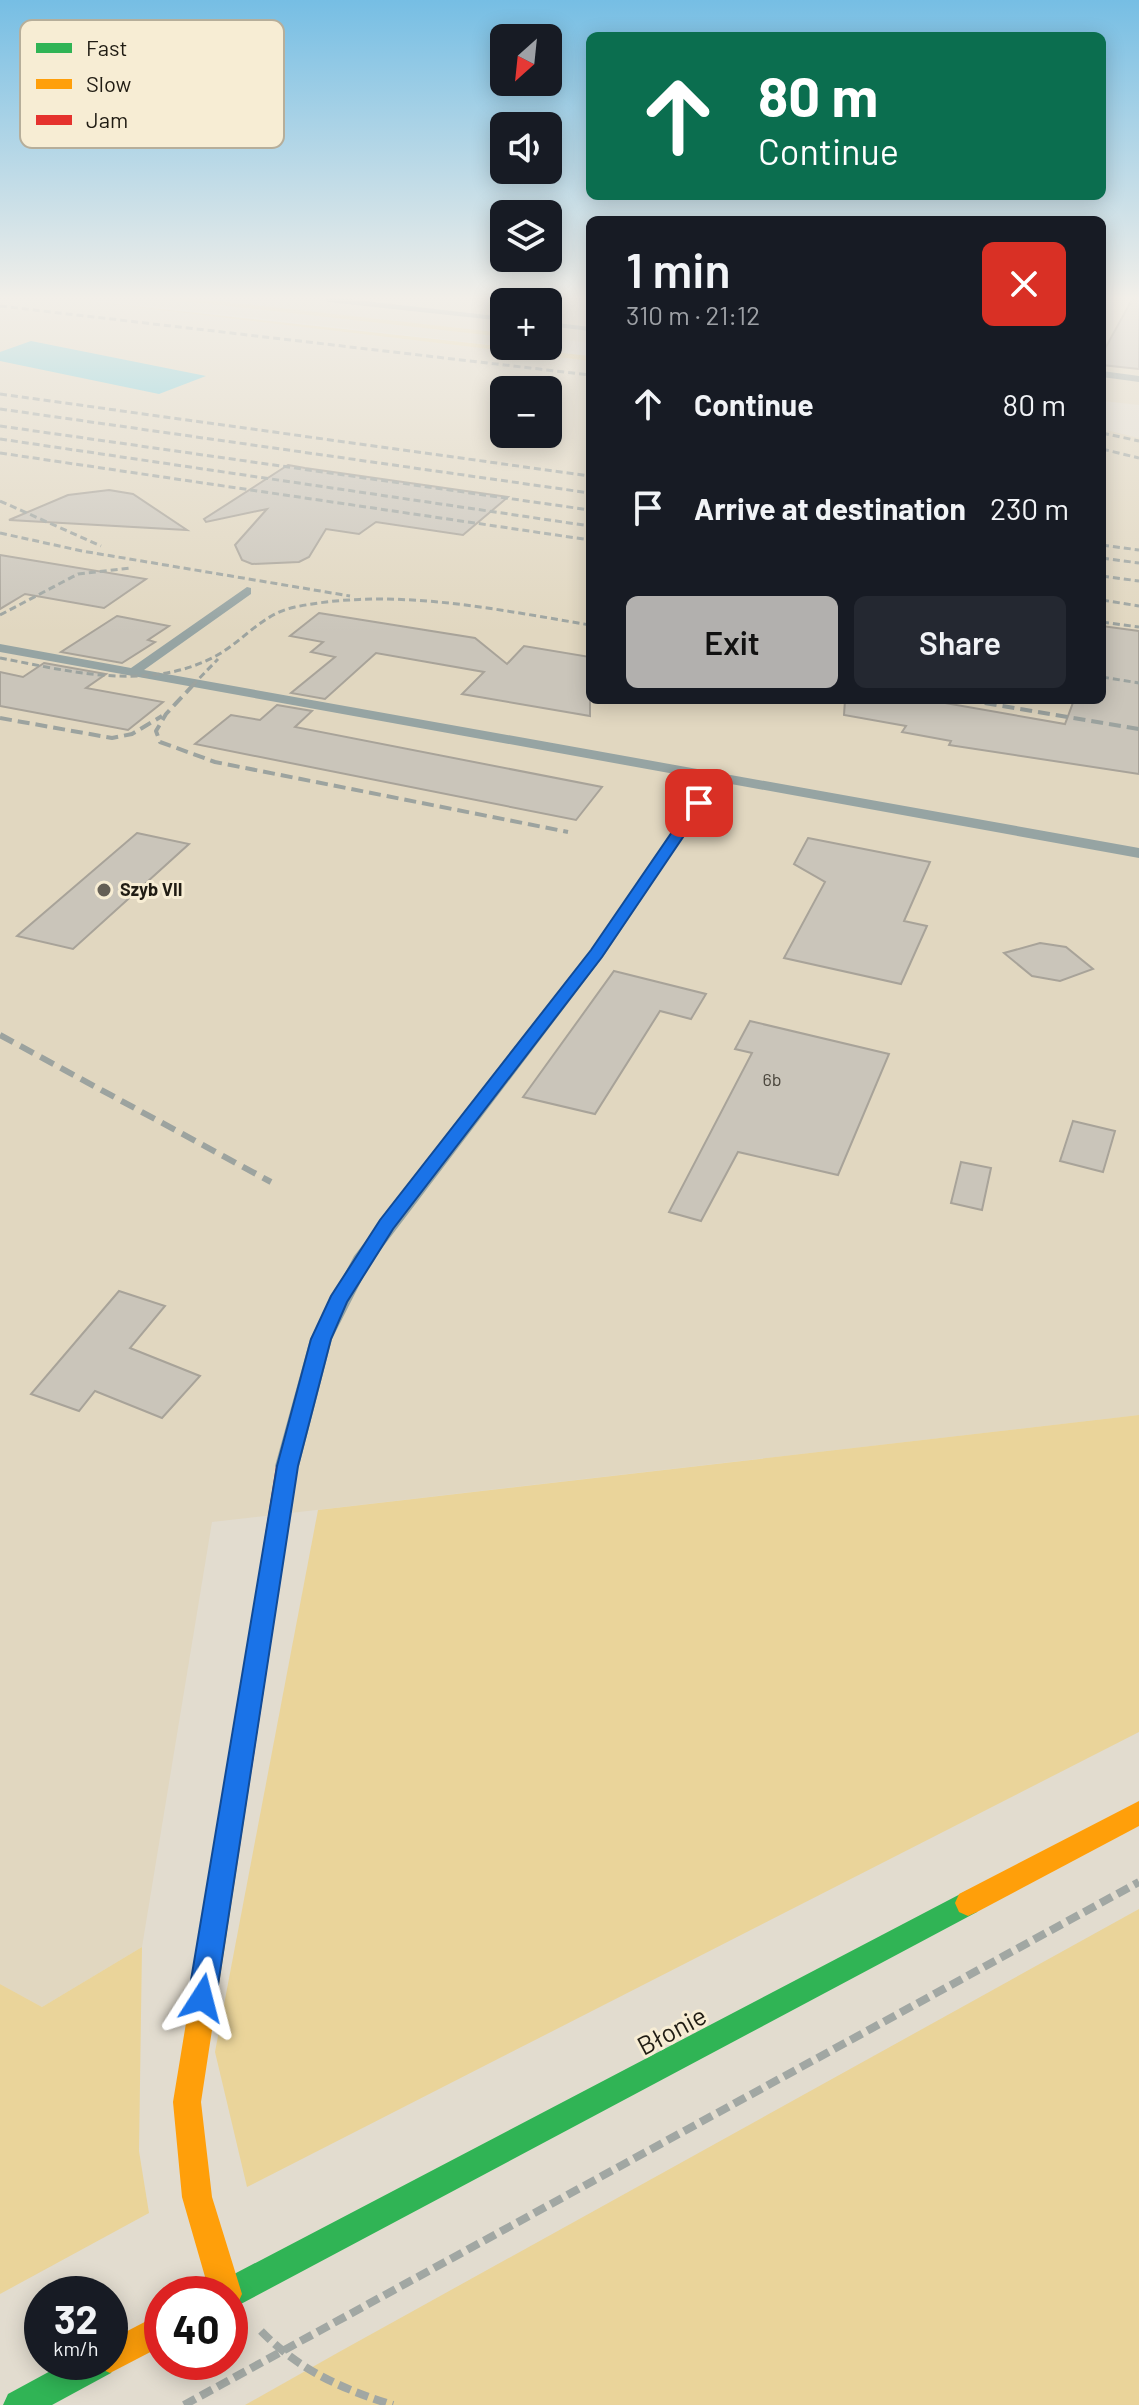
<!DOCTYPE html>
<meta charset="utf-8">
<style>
body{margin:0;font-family:Barlow,sans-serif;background:#242831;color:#f1f3f6;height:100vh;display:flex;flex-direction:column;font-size:30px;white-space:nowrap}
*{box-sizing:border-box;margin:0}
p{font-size:26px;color:#9ea1a6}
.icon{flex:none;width:44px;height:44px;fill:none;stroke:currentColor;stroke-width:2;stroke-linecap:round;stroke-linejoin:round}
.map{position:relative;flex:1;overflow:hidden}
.side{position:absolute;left:586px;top:216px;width:520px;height:488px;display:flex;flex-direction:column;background:#171b24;border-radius:12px;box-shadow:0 4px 20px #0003}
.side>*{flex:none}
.hud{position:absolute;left:586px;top:32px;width:520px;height:168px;border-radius:12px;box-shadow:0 4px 20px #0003;background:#0b6e4f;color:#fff;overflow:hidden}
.needle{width:52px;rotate:207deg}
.fabs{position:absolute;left:490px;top:24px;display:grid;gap:16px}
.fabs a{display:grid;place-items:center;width:72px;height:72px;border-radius:12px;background:#171b24;box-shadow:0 4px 20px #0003;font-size:40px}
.speed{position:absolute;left:24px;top:2276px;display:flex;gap:16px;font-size:40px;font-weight:700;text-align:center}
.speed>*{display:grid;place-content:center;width:104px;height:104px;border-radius:50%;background:#171b24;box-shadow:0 4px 20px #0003;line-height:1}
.speed small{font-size:20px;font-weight:400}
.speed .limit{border:12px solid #d22;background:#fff;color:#111}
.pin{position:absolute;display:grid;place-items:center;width:68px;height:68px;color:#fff;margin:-34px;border-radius:16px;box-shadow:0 4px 12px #0006}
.me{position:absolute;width:88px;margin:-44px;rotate:9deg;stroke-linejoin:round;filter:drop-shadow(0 0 6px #0008)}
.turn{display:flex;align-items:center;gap:28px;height:168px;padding:0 40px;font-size:36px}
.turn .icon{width:104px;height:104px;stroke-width:2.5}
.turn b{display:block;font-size:56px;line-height:68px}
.round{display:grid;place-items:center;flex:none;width:84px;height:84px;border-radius:12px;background:#242831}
.summary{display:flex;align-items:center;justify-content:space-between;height:136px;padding:0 40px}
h1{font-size:48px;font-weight:600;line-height:60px}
.button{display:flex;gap:16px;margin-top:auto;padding:16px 40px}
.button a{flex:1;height:92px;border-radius:12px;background:#b2b0ae;color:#111;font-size:32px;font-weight:600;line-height:92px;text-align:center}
.button a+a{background:#242831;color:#f1f3f6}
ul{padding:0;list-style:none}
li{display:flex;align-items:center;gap:24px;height:104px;padding:0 40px}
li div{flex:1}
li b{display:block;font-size:30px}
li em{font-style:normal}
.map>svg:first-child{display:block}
.built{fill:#e1d7c0;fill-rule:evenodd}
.green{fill:#ead49a}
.water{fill:#6ccdde}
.building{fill:#cac5ba;stroke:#a8a399;stroke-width:2}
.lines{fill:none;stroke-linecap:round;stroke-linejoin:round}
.path{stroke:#a1a7a3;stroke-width:8;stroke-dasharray:13 6;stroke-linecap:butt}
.lane{fill:#96a4a3;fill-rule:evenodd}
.fast{fill:#30b455;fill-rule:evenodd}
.slow{fill:#ff9f0a;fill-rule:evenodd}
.jam{fill:#e5322d;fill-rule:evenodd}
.rail-far2{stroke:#9ca39f;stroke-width:3;stroke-dasharray:7 4;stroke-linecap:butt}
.rail-far1{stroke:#9ca39f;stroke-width:4;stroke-dasharray:12 6;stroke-linecap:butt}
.rail{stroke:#9ca39f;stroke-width:6;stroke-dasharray:15 8;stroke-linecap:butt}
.route{fill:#1a73e8;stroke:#114b97;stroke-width:2}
.poi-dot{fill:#645f55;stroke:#f7edd4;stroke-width:3}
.labels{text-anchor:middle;stroke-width:6;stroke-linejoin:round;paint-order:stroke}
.far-poi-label{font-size:18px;font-weight:bold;fill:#201c13;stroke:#f7edd4;text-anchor:start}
.number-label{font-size:18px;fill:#4c483e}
.near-street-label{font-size:26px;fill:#201c13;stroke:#f7edd4}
.key{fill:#f7edd4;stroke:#b6ae9a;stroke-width:2}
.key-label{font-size:22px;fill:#201c13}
</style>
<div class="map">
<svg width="1139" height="2405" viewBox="0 0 1139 2405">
<rect width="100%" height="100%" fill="#e2dccf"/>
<g class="built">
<path d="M0 296H42L590 361V700H1102V429L1139 438V1415L212 1522 142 1947 42 2007 0 1984ZM504 390H548V434H504Z"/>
<path d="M64 296H137L504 337V346Z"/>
<path d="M174 296H590V343L548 338V302H504V333Z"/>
<path d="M1102 296H1139V405L1102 401Z"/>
</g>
<g class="green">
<path d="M42 296 590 356V361Z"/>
<path d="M137 296H174L504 333V337Z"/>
<path d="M1139 1415V1732L247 2187 215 2052 318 1510Z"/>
<path d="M1139 1909V2405H245L339 2352Z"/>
<path d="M142 1947 139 2151 149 2213 0 2294V1984L42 2007Z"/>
</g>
<path class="water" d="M31 341 206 376 159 394 0 361V352Z"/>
<g class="building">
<path d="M1134 296H1139V369L1102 365V354Z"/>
<path d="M288 465 305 468 508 497 463 535 376 522 359 534 326 529 309 557 299 562 252 564 242 560 235 545 267 509 206 522 204 519Z"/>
<path d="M109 490 133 494 187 530 9 520 68 495Z"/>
<path d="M0 555 146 579 104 608 25 594 0 609Z"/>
<path d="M319 613 475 638 507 664 524 646 590 657V716L462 694 484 672 376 653 325 699 291 693 335 657 311 652 323 642 290 636Z"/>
<path d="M117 616 169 626 148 640 155 642 122 663 61 652Z"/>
<path d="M1102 626 1139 631V774L949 745 951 741 902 732 906 726 844 715 845 700H928L1065 724 1074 700H1102Z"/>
<path d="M44 663 106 674 86 688 163 702 128 730 0 706V672L23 677Z"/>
<path d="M277 705 312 711 295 727 602 787 576 820 195 744 231 715 260 720Z"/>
<path d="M137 833 189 844 73 949 17 936Z"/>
<path d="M808 838 930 862 904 921 927 926 901 984 784 958 825 882 794 864Z"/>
<path d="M1040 943 1066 947 1093 969 1060 981 1032 976 1004 953Z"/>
<path d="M614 971 706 994 691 1019 660 1011 595 1114 523 1097Z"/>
<path d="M750 1021 889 1054 838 1175 738 1152 701 1221 669 1212 752 1053 735 1049Z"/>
<path d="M1073 1121 1115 1131 1103 1172 1060 1161Z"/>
<path d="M961 1162 991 1168 982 1210 951 1203Z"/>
<path d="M119 1291 165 1306 130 1348 200 1376 162 1418 95 1391 79 1411 31 1394Z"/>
</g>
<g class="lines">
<g class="path">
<path d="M261 2331C299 2370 342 2389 393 2405"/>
<path d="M184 2405 1139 1882"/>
</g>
<g class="lane">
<path d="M322 296 504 317V321L328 302Z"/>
<path d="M548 322 590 327V331L548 326Z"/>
<path d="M1102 371 1139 376V382L1102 377Z"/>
<path d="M247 587 251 588V594L144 670 1139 848V858L720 782 603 957 370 1264 332 1339 299 1466 295 1473 287 1475 279 1473 275 1466 310 1339 354 1256 591 950 708 780 0 652V644L131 668Z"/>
</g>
<g class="fast">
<path d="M968 1890 977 1894 981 1903 977 1912 239 2305 230 2309V2294H212L217 2283Z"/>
<path d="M110 2350 116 2362 111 2373 52 2405H3L8 2394 67 2362H110Z"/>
</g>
<g class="slow">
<path d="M240 1757 249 1760 252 1768 201 2102 212 2197 242 2294 237 2305 230 2308V2294H210L182 2197 173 2102 228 1768 231 1760Z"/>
<path d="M1139 1801V1826L977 1912 968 1916 959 1912 955 1903 959 1894Z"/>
<path d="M162 2313V2346L110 2373 99 2368 96 2362H110V2340Z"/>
</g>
<path class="jam" d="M287 1458 294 1460 298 1466 252 1768 249 1776 240 1779 231 1776 228 1768 276 1466 280 1460Z"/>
<g class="rail-far2">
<path d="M0 306 590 375"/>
<path d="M0 394 590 476"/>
<path d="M0 409 590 493"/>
<path d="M0 426 590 510"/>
<path d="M1102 433 1139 441"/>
<path d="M0 439 590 526"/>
<path d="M1102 449 1139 458"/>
<path d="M0 453 590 540"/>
<path d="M0 501 101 546"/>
<path d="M0 533 82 551 350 596"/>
<path d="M1102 545 1139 550"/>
<path d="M1102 558 1139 563"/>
<path d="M1102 576 1139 581"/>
<path d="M1102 600 1139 606"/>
<path d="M0 615 78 574 131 568"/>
<path d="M1102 622 1139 627"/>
<path d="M0 658C69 671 147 692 214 657 243 642 261 614 295 607 393 587 494 609 590 625"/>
<path d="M1102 677 1139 683"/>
<path d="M192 686 218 659"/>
</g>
<g class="rail-far1">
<path d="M194 684 166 714 156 731 160 742 215 762 568 832"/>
<path d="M967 700 1139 729"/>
<path d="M0 718 112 738 132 734 162 716"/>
</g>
<path class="rail" d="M0 1035 271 1182"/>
</g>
<linearGradient id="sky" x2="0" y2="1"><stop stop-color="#76bee4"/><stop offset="0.47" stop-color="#f2efe9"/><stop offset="1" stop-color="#f2efe9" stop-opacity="0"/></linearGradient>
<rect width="1139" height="633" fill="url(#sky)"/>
<path class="route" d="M699 799 706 803 602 957 393 1229 347 1302 331 1339 298 1466 216 1998 212 2008 202 2012 192 2008 188 1998 277 1466 311 1339 331 1296 380 1220 591 950 694 800Z"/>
<circle class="poi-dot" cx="104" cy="890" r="8"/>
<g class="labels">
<g class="far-poi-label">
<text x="120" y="896">Szyb VII</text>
</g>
<g class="number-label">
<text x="772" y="1086">6b</text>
</g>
<g class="near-street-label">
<text transform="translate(672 2031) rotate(-28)" y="9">Błonie</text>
</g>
</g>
<rect x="20" y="20" width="264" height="128" rx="12" class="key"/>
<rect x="36" y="43" width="36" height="10" fill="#30b455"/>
<rect x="36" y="79" width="36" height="10" fill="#ff9f0a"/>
<rect x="36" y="115" width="36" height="10" fill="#e5322d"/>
<g class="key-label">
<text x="86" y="56">Fast</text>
<text x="86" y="92">Slow</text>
<text x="86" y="128">Jam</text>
</g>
</svg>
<div class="fabs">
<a><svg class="needle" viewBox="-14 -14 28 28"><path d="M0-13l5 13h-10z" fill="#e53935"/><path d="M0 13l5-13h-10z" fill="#9ea1a6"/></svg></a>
<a><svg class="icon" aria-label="sound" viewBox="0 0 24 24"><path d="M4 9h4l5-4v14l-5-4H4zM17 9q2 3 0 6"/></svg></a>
<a><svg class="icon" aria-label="layers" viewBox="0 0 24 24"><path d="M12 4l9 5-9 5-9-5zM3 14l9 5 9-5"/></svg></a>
<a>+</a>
<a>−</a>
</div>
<div class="speed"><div>32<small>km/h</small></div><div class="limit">40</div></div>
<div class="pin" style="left:699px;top:803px;background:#d93025"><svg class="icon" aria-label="arrive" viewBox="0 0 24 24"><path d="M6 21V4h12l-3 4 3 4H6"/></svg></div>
<svg class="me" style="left:202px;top:1998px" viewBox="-20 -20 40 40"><path d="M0-17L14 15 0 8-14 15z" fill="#1a73e8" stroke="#fff" stroke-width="4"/></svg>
<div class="hud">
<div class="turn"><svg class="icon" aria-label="ahead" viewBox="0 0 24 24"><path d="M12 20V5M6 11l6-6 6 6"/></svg><div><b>80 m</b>Continue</div></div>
</div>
<section class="side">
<div class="summary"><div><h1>1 min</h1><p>310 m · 21:12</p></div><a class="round" style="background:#d93025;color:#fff"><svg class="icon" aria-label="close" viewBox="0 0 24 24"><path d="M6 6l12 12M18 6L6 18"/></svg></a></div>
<ul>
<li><svg class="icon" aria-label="ahead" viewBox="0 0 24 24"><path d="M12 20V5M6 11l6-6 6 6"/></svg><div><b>Continue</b></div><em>80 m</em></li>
<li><svg class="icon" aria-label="arrive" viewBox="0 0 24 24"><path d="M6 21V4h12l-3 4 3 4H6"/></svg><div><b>Arrive at destination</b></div><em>230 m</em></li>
</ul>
<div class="button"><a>Exit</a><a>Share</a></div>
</section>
</div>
